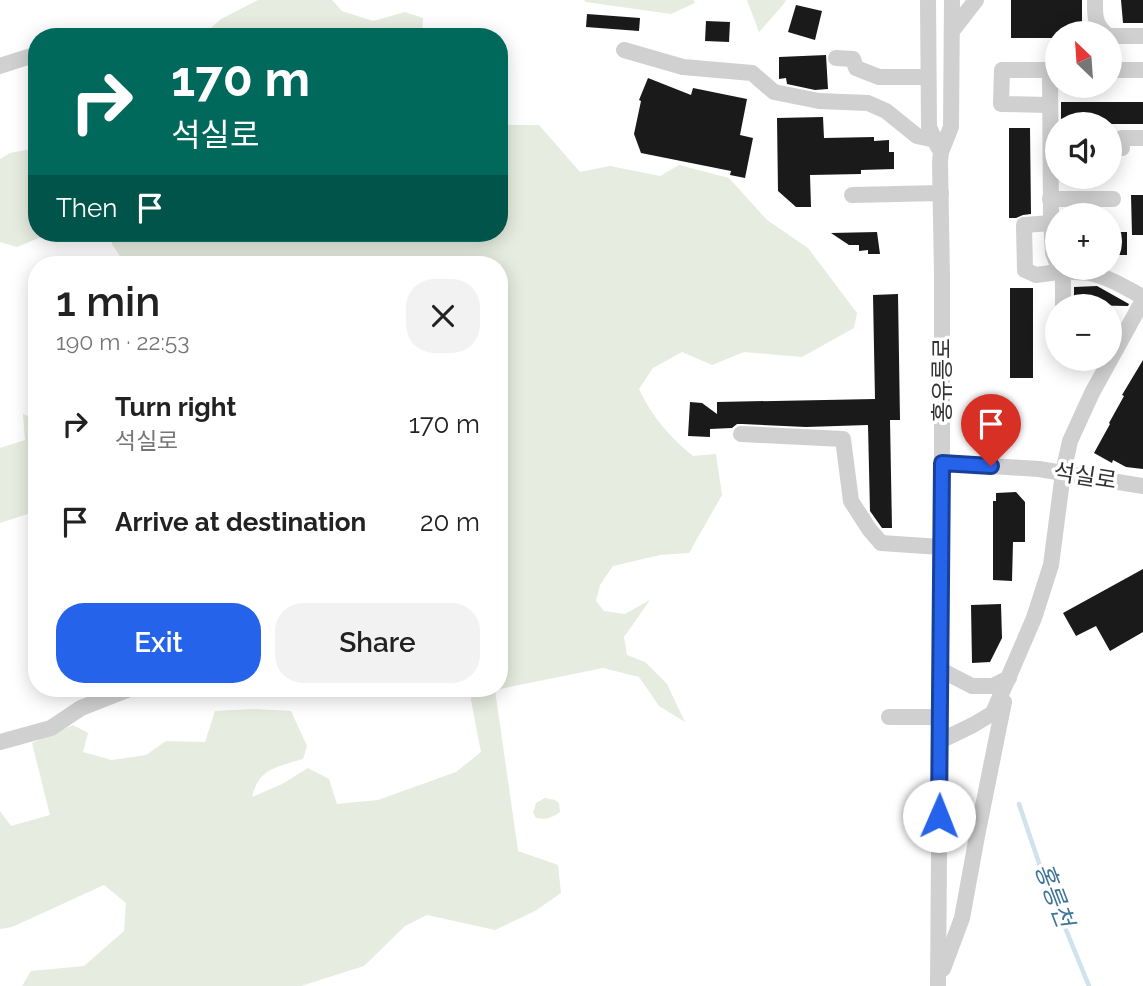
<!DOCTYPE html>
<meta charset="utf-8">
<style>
body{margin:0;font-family:Raleway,"Noto Sans KR",sans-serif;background:#f2f2f2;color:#222;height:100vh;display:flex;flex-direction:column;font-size:26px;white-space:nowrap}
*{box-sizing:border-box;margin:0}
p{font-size:23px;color:#767676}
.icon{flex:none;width:38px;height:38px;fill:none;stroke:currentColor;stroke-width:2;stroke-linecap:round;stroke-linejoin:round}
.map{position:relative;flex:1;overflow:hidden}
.panel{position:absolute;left:28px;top:256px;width:480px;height:441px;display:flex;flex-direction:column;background:#fff;border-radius:28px;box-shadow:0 4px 18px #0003}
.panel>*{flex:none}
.top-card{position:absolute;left:28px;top:28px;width:480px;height:214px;border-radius:28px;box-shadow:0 4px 18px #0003;background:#00695c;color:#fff;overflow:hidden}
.needle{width:46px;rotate:335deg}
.tools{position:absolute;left:1045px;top:21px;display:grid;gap:14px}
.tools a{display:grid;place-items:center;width:77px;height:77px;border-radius:50%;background:#fff;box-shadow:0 4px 18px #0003;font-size:35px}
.pin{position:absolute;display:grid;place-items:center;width:60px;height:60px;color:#fff;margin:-72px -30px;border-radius:50% 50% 50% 0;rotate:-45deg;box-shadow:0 0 7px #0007}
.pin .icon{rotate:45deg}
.me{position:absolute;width:77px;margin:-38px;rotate:1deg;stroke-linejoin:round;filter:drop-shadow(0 0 5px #0008)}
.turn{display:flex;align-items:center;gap:24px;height:147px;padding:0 28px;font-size:32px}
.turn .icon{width:91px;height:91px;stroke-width:2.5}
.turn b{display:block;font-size:49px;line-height:60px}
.then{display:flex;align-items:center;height:66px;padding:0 28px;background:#0003;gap:14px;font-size:26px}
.round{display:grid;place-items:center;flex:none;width:74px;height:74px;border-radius:28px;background:#f2f2f2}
.headline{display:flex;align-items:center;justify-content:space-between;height:119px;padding:0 28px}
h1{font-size:42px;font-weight:600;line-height:52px}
.button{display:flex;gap:14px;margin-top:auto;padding:14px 28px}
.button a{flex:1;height:80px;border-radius:28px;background:#2563eb;color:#fff;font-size:28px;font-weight:600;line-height:80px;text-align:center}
.button a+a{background:#f2f2f2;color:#222}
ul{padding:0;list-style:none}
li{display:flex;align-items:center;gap:21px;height:98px;padding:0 28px}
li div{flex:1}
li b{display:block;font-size:26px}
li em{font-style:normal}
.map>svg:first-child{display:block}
.green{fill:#e6ecdf}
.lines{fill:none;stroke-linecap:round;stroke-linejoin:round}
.stream{stroke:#cfe2ee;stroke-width:4.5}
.building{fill:#1a1a1a}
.minor{stroke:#d0d0d0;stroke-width:16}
.route-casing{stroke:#184099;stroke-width:18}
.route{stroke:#2563eb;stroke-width:12}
.labels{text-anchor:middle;stroke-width:7;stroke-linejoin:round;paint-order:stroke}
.street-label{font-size:23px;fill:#333;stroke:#fff}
.water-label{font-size:24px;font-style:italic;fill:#3f7597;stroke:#fff}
</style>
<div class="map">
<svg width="1143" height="986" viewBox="0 0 1143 986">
<rect width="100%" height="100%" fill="#fff"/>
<g class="green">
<path d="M258 0H332L342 11 373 21 405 12 423 18 422 36 201 37 221 19Z"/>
<path d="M584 0H694L695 3 671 14 586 2Z"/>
<path d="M747 0H786L783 5 759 32Z"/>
<path d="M499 113 506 125H539L580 172 610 166 660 176 679 165 729 178 767 220 808 248 857 313 854 328 802 357 744 352 712 365 682 352 653 368 639 389C651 415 670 438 693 456L716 454 722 495 689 553 660 555 613 566 600 585 596 601 604 611 625 614 650 600 624 637 627 655 645 662 667 684 685 722 659 706 639 677 603 668 495 690 518 851 558 865 561 893 535 911 495 930 427 915 405 926 364 966 301 986H22L31 971 84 966 124 931 126 903 104 885 12 927 0 929V811L11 826 50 815 32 743 73 725 88 733 83 752 112 760 146 755 166 741 205 742 215 711 253 709 291 711 307 746 303 759C277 767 259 768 252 797L282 784 308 768 329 779 337 804 378 800 456 772 481 752 471 700 473 688H499V264H125L112 244V233H499Z"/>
<path d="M37 148V233H46L41 237 17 247 0 242V159L10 153Z"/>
<path d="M23 414 37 420V511L0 523V448L25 440Z"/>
<path d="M545 798 555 800 559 803 560 812C552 818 546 820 536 818L533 813 536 803Z"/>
</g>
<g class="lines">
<path class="stream" d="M1019 804 1040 866 1089 986"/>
</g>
<g class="building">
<path d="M1011 0H1082V33H1057V38H1011Z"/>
<path d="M1121 0H1143V23H1123Z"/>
<path d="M796 5 822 11 815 40 788 32Z"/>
<path d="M587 14 640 18 639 31 586 27Z"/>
<path d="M706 21 730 22 729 42 705 41Z"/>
<path d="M826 55 828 89 815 90 787 84 786 78 779 79V57Z"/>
<path d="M648 78 691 95 693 88 747 99 740 135 753 138 745 178 730 175 731 171 641 153 634 134 641 101 639 100Z"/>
<rect x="1061" y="102" width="82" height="22"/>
<path d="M823 117 824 138 874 137V141L889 140V152H894V169L861 170V174L810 175 811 207H796L778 191 777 118Z"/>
<path d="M1009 128H1030L1031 214 1023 215 1016 218H1009Z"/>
<path d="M1131 195H1143V235H1132Z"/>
<path d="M877 232 880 254H868V250L859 251V245H849L831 233Z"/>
<rect x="1110" y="232" width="17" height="23"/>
<path d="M1097 286 1129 304 1128 306 1074 305V287Z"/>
<rect x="1010" y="288" width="23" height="90"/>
<path d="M898 294 900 420H890L892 528H882L870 511 868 425 806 427 742 424H737L732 428 710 429V437L688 436 690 402 702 403 717 414V402L875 399 873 295Z"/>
<path d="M1143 360V469L1126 467 1113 460 1112 463 1094 453 1110 424 1109 423 1124 396 1122 395Z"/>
<path d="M1016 492 1025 502V542H1013L1012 581 993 580V501H996V493Z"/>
<path d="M1143 569V632L1110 651 1096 626 1076 636 1063 613Z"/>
<path d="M1001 604 1002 638 990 662 972 663 971 605Z"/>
</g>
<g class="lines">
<g class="minor">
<path d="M928 0 929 127 938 147"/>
<path d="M1095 0C1095 13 1094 24 1105 33"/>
<path d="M952 31 976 0"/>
<path d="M1110 36H1143"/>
<path d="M624 50 683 67 752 73 774 92 819 101 868 103 886 111 917 136 935 140"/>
<path d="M836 58 853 59 856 68 879 77H928"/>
<path d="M0 66 37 54"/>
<path d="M1050 70 1051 220 1053 253 1057 263"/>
<path d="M1110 70H1143"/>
<path d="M1049 105 1001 104 1002 70H1057"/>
<path d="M1110 148H1122V138H1143"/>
<path d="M852 195 941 193"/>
<path d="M1050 199H1113"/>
<path d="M1051 223 1024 225 1025 270 1036 275 1065 271"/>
<path d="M1061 268C1069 274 1079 271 1089 273 1109 277 1126 288 1143 297"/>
<path d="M1063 272V306"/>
<path d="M741 434 843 439 851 501 869 529 881 543 941 547"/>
<path d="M942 463 1039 469 1143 486"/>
<path d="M941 670 972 686H993L1009 678"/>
<path d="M889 717H940"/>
<path d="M940 741 973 725 993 713 1034 618 1051 565 1063 473 1070 441 1092 393 1143 300"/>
<path d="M0 742 51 728 81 708 132 688"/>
<path d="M943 969 962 918 977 836 1004 702"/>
<path d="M938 986 942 463V277L940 162 941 152 951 127 952 0"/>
</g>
</g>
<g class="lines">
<g class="route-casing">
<path id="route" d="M939 816 942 463 991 466"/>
</g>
<use href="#route" class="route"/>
</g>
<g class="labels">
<g class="street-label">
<text transform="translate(942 380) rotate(-90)" y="8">홍유릉로</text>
<text transform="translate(1085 476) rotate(9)" y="8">석실로</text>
</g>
<g class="water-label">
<text transform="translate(1054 895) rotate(69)" y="8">홍릉천</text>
</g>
</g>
</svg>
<div class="tools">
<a><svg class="needle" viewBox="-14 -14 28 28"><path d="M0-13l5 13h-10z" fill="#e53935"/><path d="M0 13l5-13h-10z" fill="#767676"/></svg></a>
<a><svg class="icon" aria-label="sound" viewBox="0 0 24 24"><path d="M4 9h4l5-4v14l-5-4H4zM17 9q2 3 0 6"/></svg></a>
<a>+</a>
<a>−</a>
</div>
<div class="pin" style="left:991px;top:466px;background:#d93025"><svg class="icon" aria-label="arrive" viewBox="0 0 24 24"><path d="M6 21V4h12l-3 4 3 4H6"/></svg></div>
<svg class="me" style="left:939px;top:816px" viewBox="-20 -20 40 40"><circle r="19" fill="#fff"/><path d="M0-13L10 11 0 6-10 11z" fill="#2563eb"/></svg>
<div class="top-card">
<div class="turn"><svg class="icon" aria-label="right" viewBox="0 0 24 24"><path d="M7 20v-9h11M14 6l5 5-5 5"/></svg><div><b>170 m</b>석실로</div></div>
<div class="then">Then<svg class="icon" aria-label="arrive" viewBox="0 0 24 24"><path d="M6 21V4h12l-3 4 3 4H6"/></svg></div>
</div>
<section class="panel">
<div class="headline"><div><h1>1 min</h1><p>190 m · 22:53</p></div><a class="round"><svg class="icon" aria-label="close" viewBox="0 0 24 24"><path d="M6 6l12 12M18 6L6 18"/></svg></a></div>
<ul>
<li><svg class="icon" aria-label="right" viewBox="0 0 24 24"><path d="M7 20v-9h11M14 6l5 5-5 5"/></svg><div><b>Turn right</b><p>석실로</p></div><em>170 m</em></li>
<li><svg class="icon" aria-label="arrive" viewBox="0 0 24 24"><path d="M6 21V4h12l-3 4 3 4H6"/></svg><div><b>Arrive at destination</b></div><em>20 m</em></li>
</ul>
<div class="button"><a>Exit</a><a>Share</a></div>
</section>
</div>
